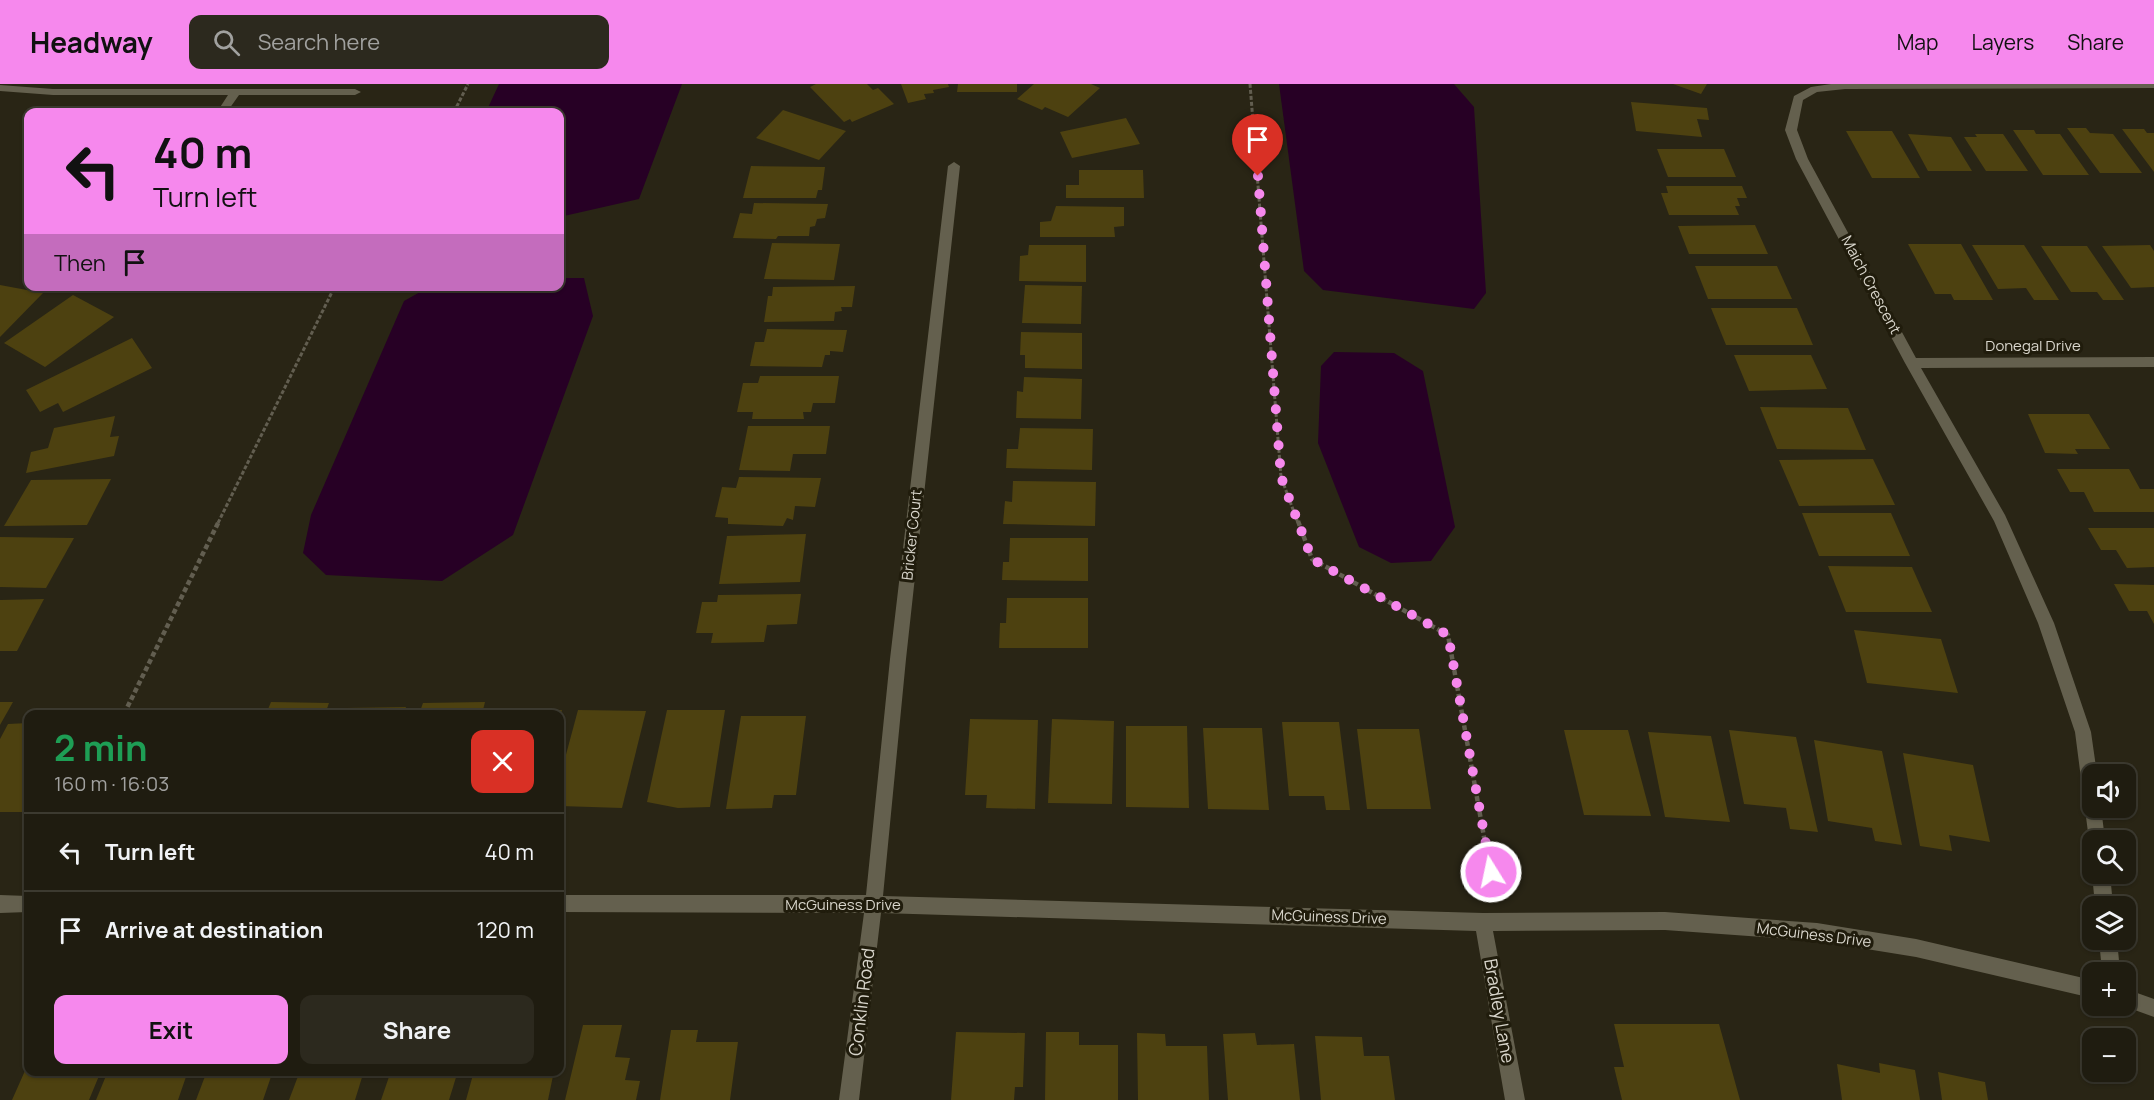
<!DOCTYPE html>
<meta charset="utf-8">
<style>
body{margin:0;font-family:Manrope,sans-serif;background:#2c291e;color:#f1f3f6;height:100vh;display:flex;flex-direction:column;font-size:22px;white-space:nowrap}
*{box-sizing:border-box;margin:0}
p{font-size:20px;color:#a1a19f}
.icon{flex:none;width:33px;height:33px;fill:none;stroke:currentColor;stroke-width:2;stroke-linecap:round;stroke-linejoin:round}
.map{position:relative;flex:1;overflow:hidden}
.sheet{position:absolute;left:24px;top:626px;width:540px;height:366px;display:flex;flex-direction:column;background:#1f1c10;border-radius:12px;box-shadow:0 2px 4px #0004,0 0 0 2px #3c3a30}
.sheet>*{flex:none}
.banner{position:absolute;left:24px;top:24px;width:540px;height:183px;border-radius:12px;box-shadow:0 2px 4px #0004,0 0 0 2px #3c3a30;background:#f688ed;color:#111;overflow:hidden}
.tools{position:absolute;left:2082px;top:680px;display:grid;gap:12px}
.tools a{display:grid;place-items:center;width:54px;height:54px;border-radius:12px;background:#1f1c10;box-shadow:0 2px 4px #0004,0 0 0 2px #3c3a30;font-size:30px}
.pin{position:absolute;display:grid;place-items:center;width:51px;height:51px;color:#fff;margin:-62px -26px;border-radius:50% 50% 50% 0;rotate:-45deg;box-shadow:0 0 6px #0007}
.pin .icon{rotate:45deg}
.me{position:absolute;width:66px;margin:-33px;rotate:350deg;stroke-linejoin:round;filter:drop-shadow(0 0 4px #0008)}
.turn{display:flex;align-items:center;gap:21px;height:126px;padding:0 30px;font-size:27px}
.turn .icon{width:78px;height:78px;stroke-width:2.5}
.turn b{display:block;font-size:42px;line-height:51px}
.then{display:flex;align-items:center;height:57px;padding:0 30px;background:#0003;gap:12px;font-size:22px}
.round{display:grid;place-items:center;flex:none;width:63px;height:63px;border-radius:12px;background:#2c291e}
.overview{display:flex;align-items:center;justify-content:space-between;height:102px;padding:0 30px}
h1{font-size:36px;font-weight:700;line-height:45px;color:#1e9e55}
.primary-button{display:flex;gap:12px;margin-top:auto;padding:12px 30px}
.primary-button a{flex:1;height:69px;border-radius:12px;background:#f688ed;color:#111;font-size:24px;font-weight:700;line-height:69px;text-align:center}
.primary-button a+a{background:#2c291e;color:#f1f3f6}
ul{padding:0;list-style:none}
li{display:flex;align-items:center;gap:18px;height:78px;padding:0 30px;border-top:2px solid #3c3a30}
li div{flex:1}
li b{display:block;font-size:22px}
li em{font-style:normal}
header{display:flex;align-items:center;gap:36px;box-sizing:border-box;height:84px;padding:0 30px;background:#f688ed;color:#111}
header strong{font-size:28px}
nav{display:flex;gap:33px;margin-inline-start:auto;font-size:21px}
.search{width:420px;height:54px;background:#2c291e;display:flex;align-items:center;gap:15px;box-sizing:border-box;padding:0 21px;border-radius:12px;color:#a1a19f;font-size:22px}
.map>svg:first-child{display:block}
.water{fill:#270025}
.building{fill:#4d4110}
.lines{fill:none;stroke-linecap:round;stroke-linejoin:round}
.path-far1{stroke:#625e50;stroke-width:3;stroke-dasharray:4 2;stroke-linecap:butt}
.path{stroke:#625e50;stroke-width:4.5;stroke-dasharray:5 3;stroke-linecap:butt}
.lane{fill:#64604e;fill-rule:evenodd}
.street{fill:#64604e;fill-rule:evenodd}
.route{stroke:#f688ed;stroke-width:10;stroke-dasharray:0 18}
.labels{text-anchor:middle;stroke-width:6;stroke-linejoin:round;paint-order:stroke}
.street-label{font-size:15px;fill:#d8d5cb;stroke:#201c0c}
.near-street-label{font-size:18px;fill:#d8d5cb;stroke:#201c0c}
</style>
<header>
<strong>Headway</strong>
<div class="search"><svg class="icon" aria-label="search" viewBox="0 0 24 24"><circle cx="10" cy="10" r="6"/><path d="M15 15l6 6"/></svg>Search here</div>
<nav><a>Map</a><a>Layers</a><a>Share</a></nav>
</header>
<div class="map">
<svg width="2154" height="1016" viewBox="0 0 2154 1016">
<rect width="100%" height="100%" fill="#292515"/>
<g class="water">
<path d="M499 0H682L639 115 564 132 560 131V28H486Z"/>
<path d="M1279 0H1454L1474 23 1486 209 1474 225 1323 206 1304 187Z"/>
<path d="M560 194H584L593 232 513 451 442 497 326 491 303 469 311 431 404 217 429 203 560 202Z"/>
<path d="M1334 268 1394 269 1423 287 1455 443 1431 477 1391 479 1359 463 1318 359 1321 282Z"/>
</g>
<g class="building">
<path d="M816 0H867L873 6 878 4 894 20 852 38 850 35 844 38 810 3Z"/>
<path d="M901 0H948L949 3 933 6 934 9 924 10 926 15 908 19Z"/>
<path d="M958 0H1017V8H957Z"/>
<path d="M1034 0H1091L1100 4 1068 33 1045 23 1042 26 1017 15Z"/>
<path d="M1673 0H1707L1701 10Z"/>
<path d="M1631 18 1707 24 1709 36 1697 35 1702 53 1636 47Z"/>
<path d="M783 26 846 47 819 76 756 54Z"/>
<path d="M1126 34 1140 60 1072 74 1060 48Z"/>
<path d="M2067 44H2086L2090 49 2113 50 2142 89H2100Z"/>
<path d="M2122 45H2144L2147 49H2154V88Z"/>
<path d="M2013 46H2034L2036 50H2060L2089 91H2043Z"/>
<path d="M1846 47H1892L1920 94H1872Z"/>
<path d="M1908 50 1951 53 1972 87H1928Z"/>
<path d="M1975 50H2003L2028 87H1986L1964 53H1977Z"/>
<path d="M1657 65H1724L1736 93H1668Z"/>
<path d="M751 82 825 83 822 106H818L816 114H743Z"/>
<path d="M1079 86H1143L1144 114H1066V101H1079Z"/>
<path d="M1666 102H1742L1747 114H1737L1740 122H1735L1739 131H1669L1661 109H1668Z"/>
<path d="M754 119 828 120 825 134 817 135 815 142 810 143 809 152H778L776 155 733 154 740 129 752 130Z"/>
<path d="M1056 122 1124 123V142L1114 143 1115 153H1040V138L1051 137Z"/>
<path d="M1755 141 1768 170H1689L1678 142Z"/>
<path d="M772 159 840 160 834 196 764 195Z"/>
<path d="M1908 160H1961L1993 216H1954L1951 210H1935Z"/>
<path d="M1029 161H1086V198L1019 197 1020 172 1028 171Z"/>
<path d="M1972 161H2024L2059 216H2034L2026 204 1998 205Z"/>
<path d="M2150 161 2154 167V203L2131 204 2102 162Z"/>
<path d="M2041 162H2087L2124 216H2103L2097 208H2071Z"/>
<path d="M1695 182H1777L1792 215H1708Z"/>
<path d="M0 201 43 209 0 253Z"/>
<path d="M1025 201 1082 202 1081 240 1022 239Z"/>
<path d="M855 202 852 223H841L842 227 835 228 834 237 764 238 768 212H772L773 203Z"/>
<path d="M73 211 114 233 45 283 4 259Z"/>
<path d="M1711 224H1797L1813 261H1726Z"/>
<path d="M767 245 847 246 843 268 830 267V271H825L822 283 750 282 755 258H764Z"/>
<path d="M1021 248 1082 249V285L1025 284V271H1020Z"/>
<path d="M132 254 152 284 63 328 58 319 40 328 26 306Z"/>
<path d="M1734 271H1811L1827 305 1749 307Z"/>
<path d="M760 292H839L835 319H813L811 328H803L804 335H752L753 328H737L743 299H758Z"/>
<path d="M1024 293 1082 295 1081 335 1016 334 1017 307 1023 308Z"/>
<path d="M1760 323 1848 324 1866 366 1777 365Z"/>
<path d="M2028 330H2089L2110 365H2075L2078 370 2045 369Z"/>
<path d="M115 332 110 353 119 352 114 372 26 389 31 368 48 364 54 344Z"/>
<path d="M748 342H830L826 370H793L790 387 739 386Z"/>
<path d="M1020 344 1093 345 1092 386 1006 384 1007 365H1018Z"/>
<path d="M1873 375 1895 421 1799 422 1779 376Z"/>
<path d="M2057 385H2129L2140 405H2154V428H2094L2084 408H2070Z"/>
<path d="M739 393 821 394 815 423 795 422 793 436 787 434 783 442 728 440V434L715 433 722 403 736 404Z"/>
<path d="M111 395 87 441 4 442 31 396Z"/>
<path d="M1013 397 1096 398 1095 442 1003 440 1005 417 1012 418Z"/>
<path d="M1802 429H1891L1910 472H1819Z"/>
<path d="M2088 444H2154V483L2127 484 2116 466H2101Z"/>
<path d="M806 450 800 498 719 500 727 452Z"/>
<path d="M0 453 74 454 46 504 0 503Z"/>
<path d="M1010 454H1088V497L1002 496 1003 478H1009Z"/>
<path d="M1828 482 1912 483 1932 528H1846Z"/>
<path d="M2114 500 2154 501V540L2147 527H2129Z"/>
<path d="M801 510 797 540 767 541 764 558 711 559 713 549H696L702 518H717L718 511Z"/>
<path d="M1007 514H1088V564H999L1000 539H1006Z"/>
<path d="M44 515 17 567H0V516Z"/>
<path d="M1854 546 1941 555 1958 609 1867 599Z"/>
<path d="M0 618H13L0 641Z"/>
<path d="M271 618 329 619 325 630H266Z"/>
<path d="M485 618 482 630H419L423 619Z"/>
<path d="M406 623 404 630H341L344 624Z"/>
<path d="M251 624 249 630H186L188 626Z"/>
<path d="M497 626H562L561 630H496Z"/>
<path d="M578 626 646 627 622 724 560 722V693Z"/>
<path d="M667 626H725L710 723 678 724 647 718Z"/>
<path d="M741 632H806L796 711H774L772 724 726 725Z"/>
<path d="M970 635 1038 636 1035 725 986 724 987 711H965Z"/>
<path d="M1052 635 1114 637 1112 720 1048 719Z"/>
<path d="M1282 638H1339L1350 726H1326L1324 712H1289Z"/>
<path d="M28 639V715L23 728H0V655L8 640Z"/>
<path d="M1126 642H1187L1189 724 1126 723Z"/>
<path d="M1203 644H1262L1269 726 1208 725Z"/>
<path d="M1357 645H1419L1431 725H1367Z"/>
<path d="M1564 646H1628L1651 732 1584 731Z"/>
<path d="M1729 646 1796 653 1818 748 1790 745 1786 724 1744 720Z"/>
<path d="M1648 648 1711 652 1730 738 1665 733Z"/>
<path d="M1814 656 1882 667 1902 761 1875 757 1872 744 1828 737Z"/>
<path d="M1903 669 1973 681 1990 758 1949 751 1952 767 1920 762Z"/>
<path d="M1614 940H1719L1740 1016H1622L1614 983H1624Z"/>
<path d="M583 941H622L615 973 630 974 625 996 640 997 636 1016H565Z"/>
<path d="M671 946H698L696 958H738L730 1016H660Z"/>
<path d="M956 948 1025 949 1023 1003H1015L1014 1016H951Z"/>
<path d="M1046 948H1079V961H1118V1016H1045Z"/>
<path d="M1137 949 1165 950 1166 962H1207L1209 1016H1138Z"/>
<path d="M1255 949 1257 961 1294 960 1300 1016H1228L1223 950Z"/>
<path d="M1315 952 1362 953 1364 972H1389L1395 1016H1321Z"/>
<path d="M1879 979 1915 986 1920 1016H1842L1837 980 1880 989Z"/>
<path d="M28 980V987H101L89 1016H12Z"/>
<path d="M108 987H188L178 1016H96Z"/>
<path d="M207 987H273L263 1016H196Z"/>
<path d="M300 987H364L355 1016H289Z"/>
<path d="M391 987H458L449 1016H381Z"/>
<path d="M474 987H554L548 1016H466Z"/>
<path d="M1938 988 1985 998 1988 1016H1942Z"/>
</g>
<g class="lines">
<g class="path-far1">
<path d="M1250 0 1281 393 1298 439"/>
<path d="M454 28 468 0"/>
<path d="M218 439 335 202"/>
</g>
<g class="path">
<path d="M1298 437 1312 475 1448 551 1494 809"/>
<path d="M124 630 219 437"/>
</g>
<path class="lane" d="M0 1 53 5H355L361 8 355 11H239L227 28H217L228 11H53L0 7Z"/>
<g class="street">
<path d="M1831 0H2154V4L1845 5 1817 8 1803 16 1797 46 1808 75 1916 274 2154 273V283L1921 284 2005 431 2054 539 2091 648 2097 690H2092V723H2101L2105 756H2092V762L2089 756 2075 648 2038 539 1994 437 1905 279 1796 75 1785 46 1794 12 1811 3Z"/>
<path d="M954 78 960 82 906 575 883 812 1483 829 1665 828 1817 839 1916 855 2092 896V914L1916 873 1817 857 1665 846 1493 847 1525 1016H1505L1476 847 881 829 859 1016H839L864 829 560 828V811H866L890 575 948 82Z"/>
<path d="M2092 789H2110L2113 822H2095Z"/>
<path d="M0 811 28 812V828L0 829Z"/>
<path d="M2099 855H2117L2120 888H2102Z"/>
<path d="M2126 905 2154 915V933L2121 921H2126Z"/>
</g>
</g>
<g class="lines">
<path class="route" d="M1258 92 1281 393 1312 475 1448 551 1491 788"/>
</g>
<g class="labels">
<g class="street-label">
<text transform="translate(1871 201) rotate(62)" y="5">Maich Crescent</text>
<text x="2033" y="267">Donegal Drive</text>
<text transform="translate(912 451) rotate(-84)" y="5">Bricker Court</text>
<text x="843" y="826">McGuiness Drive</text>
<text transform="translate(1329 833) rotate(2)" y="5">McGuiness Drive</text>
<text transform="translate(1814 851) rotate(7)" y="5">McGuiness Drive</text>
</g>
<g class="near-street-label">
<text transform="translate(862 918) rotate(-83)" y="6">Conklin Road</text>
<text transform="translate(1499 927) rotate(80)" y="6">Bradley Lane</text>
</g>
</g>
</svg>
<div class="tools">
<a><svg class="icon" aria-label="sound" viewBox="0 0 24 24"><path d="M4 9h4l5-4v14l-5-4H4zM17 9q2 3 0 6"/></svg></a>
<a><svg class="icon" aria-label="search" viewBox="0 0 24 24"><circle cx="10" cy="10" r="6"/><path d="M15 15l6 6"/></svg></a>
<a><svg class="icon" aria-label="layers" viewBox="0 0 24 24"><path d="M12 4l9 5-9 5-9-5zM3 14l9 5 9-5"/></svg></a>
<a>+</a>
<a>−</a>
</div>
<div class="pin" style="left:1258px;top:92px;background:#d93025"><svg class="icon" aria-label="arrive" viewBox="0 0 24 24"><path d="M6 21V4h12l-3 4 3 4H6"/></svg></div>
<svg class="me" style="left:1491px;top:788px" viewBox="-20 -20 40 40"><circle r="17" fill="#f688ed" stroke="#fff" stroke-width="3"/><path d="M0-11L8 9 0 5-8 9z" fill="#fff"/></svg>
<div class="banner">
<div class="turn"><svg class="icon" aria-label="left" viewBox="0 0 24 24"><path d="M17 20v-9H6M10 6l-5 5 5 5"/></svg><div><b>40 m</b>Turn left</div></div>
<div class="then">Then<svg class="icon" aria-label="arrive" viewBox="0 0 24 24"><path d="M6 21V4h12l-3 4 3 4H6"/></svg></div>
</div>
<section class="sheet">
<div class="overview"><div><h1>2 min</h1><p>160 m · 16:03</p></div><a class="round" style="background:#d93025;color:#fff"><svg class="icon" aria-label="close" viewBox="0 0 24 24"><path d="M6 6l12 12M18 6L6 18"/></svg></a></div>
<ul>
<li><svg class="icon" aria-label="left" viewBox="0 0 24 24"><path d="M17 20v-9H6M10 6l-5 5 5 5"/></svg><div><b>Turn left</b></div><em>40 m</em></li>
<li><svg class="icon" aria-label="arrive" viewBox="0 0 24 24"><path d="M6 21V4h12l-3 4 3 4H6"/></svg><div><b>Arrive at destination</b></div><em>120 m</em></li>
</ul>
<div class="primary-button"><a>Exit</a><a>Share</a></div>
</section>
</div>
